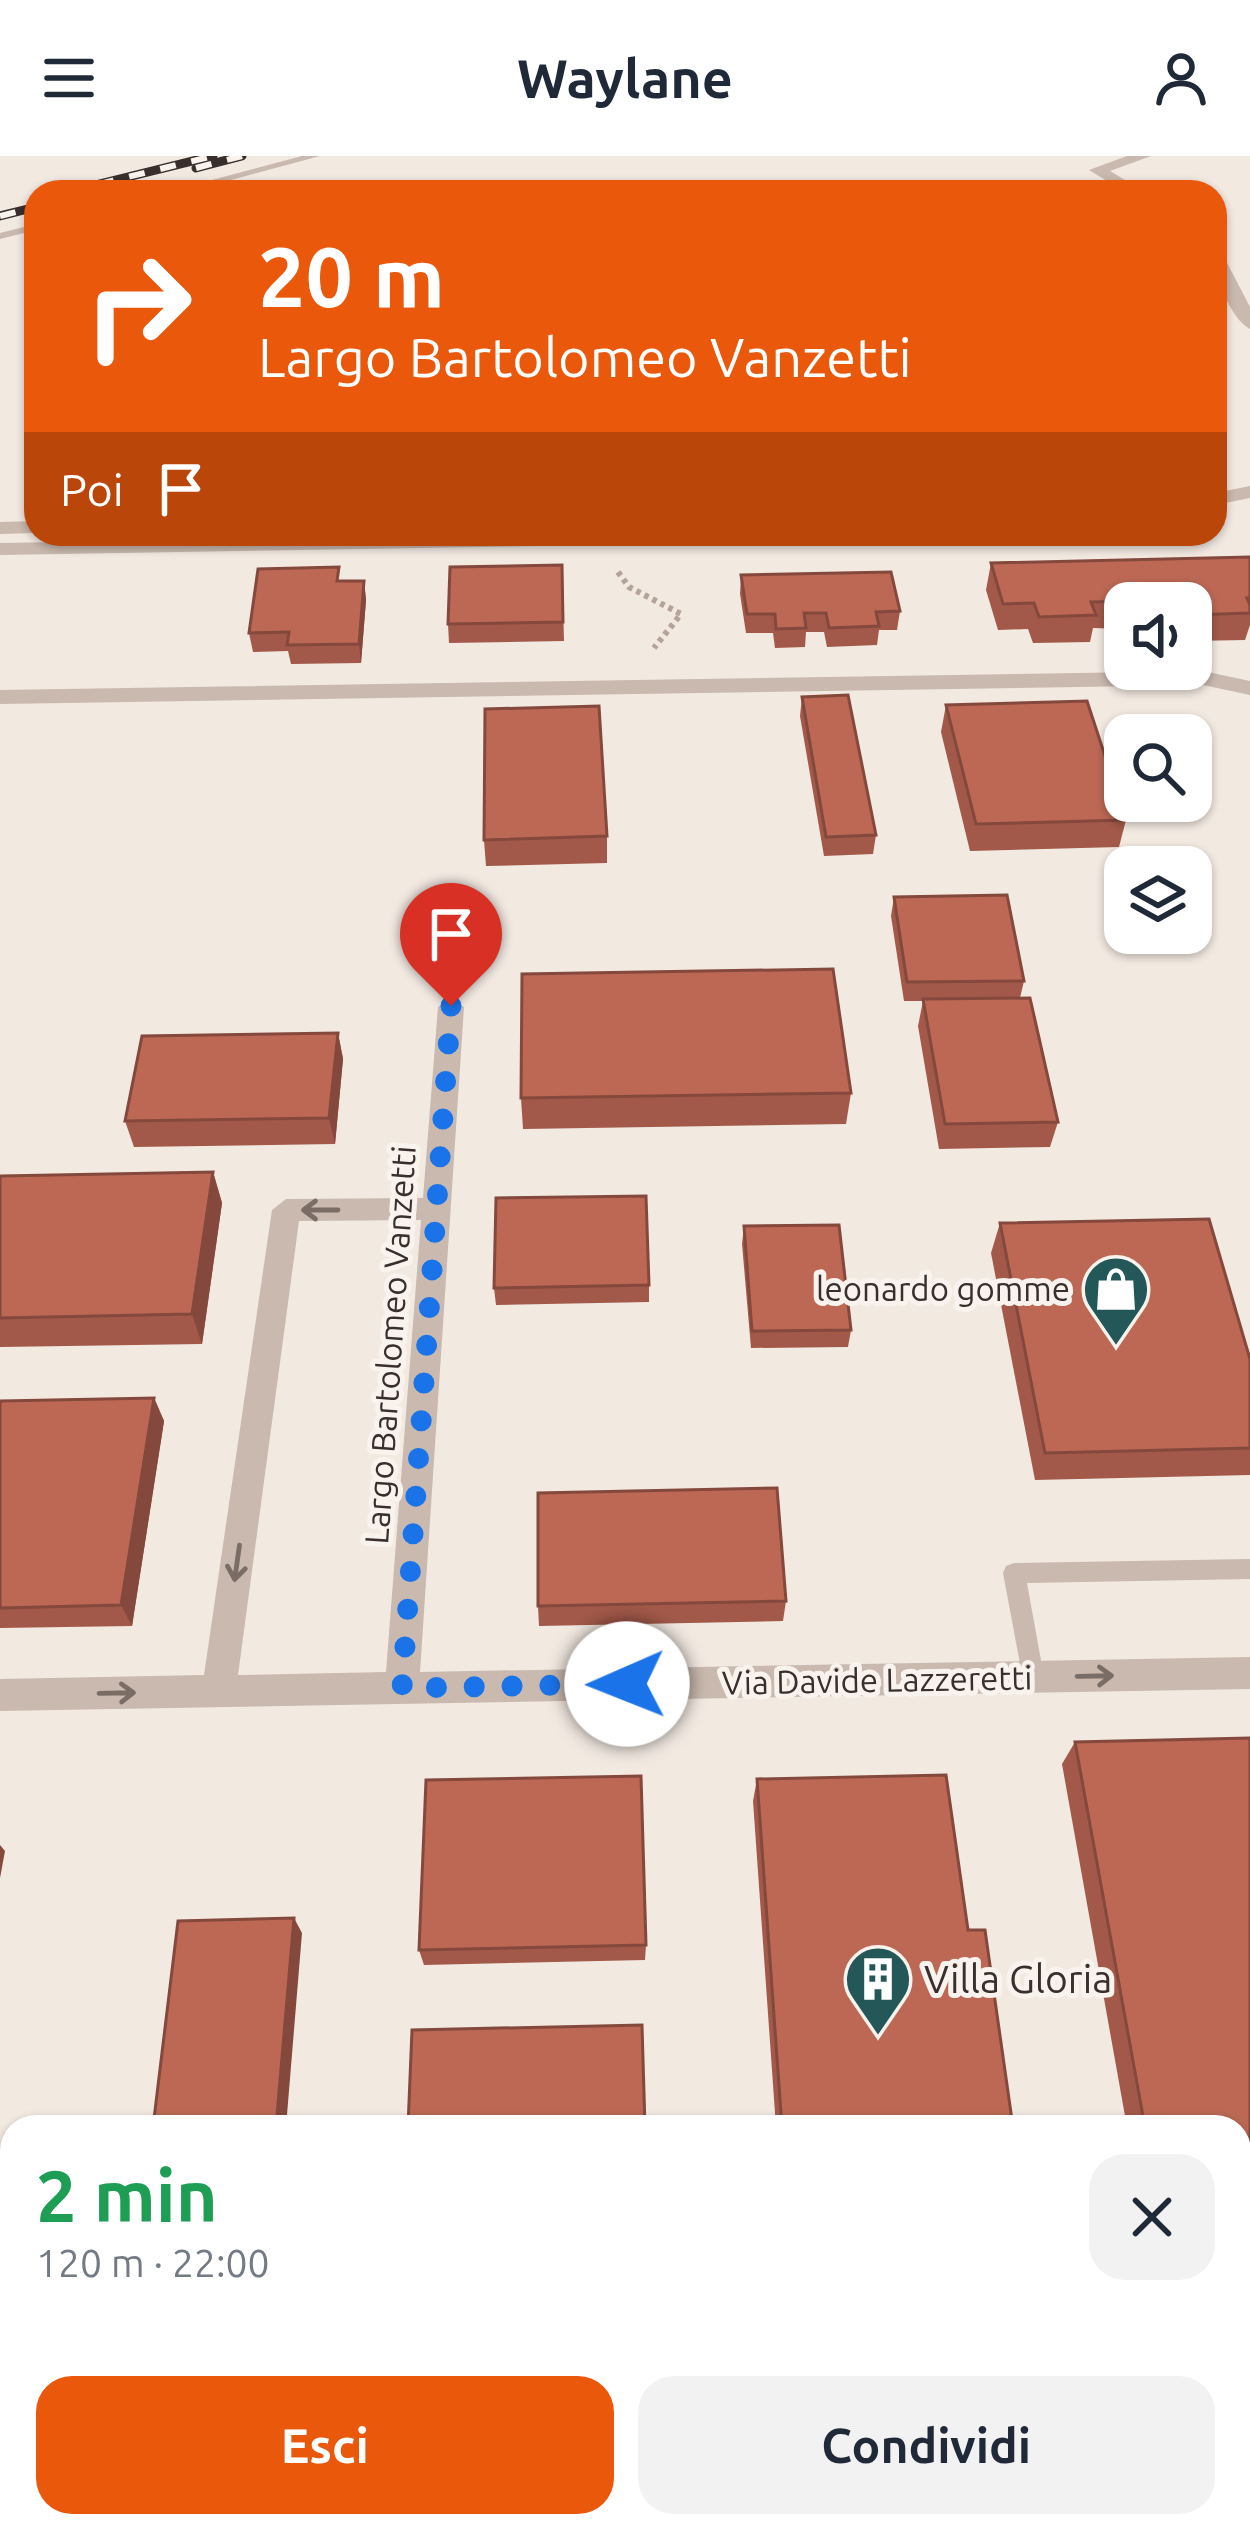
<!DOCTYPE html>
<html lang="it">
<meta charset="utf-8">
<style>
body{margin:0;font-family:Ubuntu,sans-serif;background:#f2f2f3;color:#1f2937;height:100vh;display:flex;flex-direction:column;font-size:45px;white-space:nowrap}
*{box-sizing:border-box;margin:0}
p{font-size:39px;color:#747a83}
.icon{flex:none;width:66px;height:66px;fill:none;stroke:currentColor;stroke-width:2;stroke-linecap:round;stroke-linejoin:round}
.map{position:relative;flex:1;overflow:hidden}
.drawer{position:absolute;left:0px;top:1959px;width:1251px;height:423px;display:flex;flex-direction:column;background:#fff;border-radius:36px 36px 0 0;box-shadow:0 3px 9px #0004}
.drawer>*{flex:none}
.guide{position:absolute;left:24px;top:24px;width:1203px;height:366px;border-radius:36px;box-shadow:0 3px 9px #0004;background:#ea580c;color:#fff;overflow:hidden}
.tools{position:absolute;left:1104px;top:426px;display:grid;gap:24px}
.tools a{display:grid;place-items:center;width:108px;height:108px;border-radius:24px;background:#fff;box-shadow:0 3px 9px #0004;font-size:60px}
.pin{position:absolute;display:grid;place-items:center;width:102px;height:102px;color:#fff;margin:-123px -51px;border-radius:50% 50% 50% 0;rotate:-45deg;box-shadow:0 0 12px #0007}
.pin .icon{rotate:45deg}
.me{position:absolute;width:132px;margin:-66px;rotate:269deg;stroke-linejoin:round;filter:drop-shadow(0 0 9px #0008)}
.turn{display:flex;align-items:center;gap:42px;height:252px;padding:0 36px;font-size:54px}
.turn .icon{width:156px;height:156px;stroke-width:2.5}
.turn b{display:block;font-size:84px;line-height:102px}
.then{display:flex;align-items:center;height:114px;padding:0 36px;background:#0003;gap:24px;font-size:45px}
.round{display:grid;place-items:center;flex:none;width:126px;height:126px;border-radius:36px;background:#f2f2f3}
.summary{display:flex;align-items:center;justify-content:space-between;height:204px;padding:0 36px}
h1{font-size:72px;font-weight:700;line-height:90px;color:#1e9e55}
.action{display:flex;gap:24px;margin-top:auto;padding:24px 36px}
.action a{flex:1;height:138px;border-radius:36px;background:#ea580c;color:#fff;font-size:48px;font-weight:700;line-height:138px;text-align:center}
.action a+a{background:#f2f2f3;color:#1f2937}
header{display:flex;justify-content:space-between;align-items:center;height:156px;padding:0 36px;background:#fff;font-size:54px;font-weight:700}
.map>svg:first-child{display:block}
.green{fill:#b8c0a2}
.lines{fill:none;stroke-linecap:round;stroke-linejoin:round}
.path{stroke:#b5a398;stroke-width:6;stroke-dasharray:4.5 4.5;stroke-linecap:butt}
.lane{fill:#c9b9ae;fill-rule:evenodd}
.street{fill:#c9b9ae;fill-rule:evenodd}
.rail-casing{stroke:#392f2c;stroke-width:9}
.rail{stroke:#f9f3ee;stroke-width:6;stroke-dasharray:16;stroke-linecap:butt}
.wall{fill:#a25949}
.shaded-wall{fill:#84493c}
.building{fill:#bc6855;stroke:#84493c;stroke-width:3}
.oneway{stroke:#7a6d66}
.route{stroke:#1a73e8;stroke-width:21;stroke-dasharray:0 37.8}
.labels{text-anchor:middle;stroke-width:10;stroke-linejoin:round;paint-order:stroke}
.poi-label{font-size:33px;fill:#392f2c;stroke:#f9f3ee;text-anchor:end}
.street-label{font-size:33px;fill:#392f2c;stroke:#f9f3ee}
.near-poi-label{font-size:39px;fill:#392f2c;stroke:#f9f3ee;text-anchor:start}
</style>
<header><svg class="icon" aria-label="menu" viewBox="0 0 24 24"><path d="M4 6h16M4 12h16M4 18h16"/></svg>Waylane<svg class="icon" aria-label="person" viewBox="0 0 24 24"><circle cx="12" cy="8" r="4"/><path d="M4 21q1-7 8-7t8 7"/></svg></header>
<div class="map">
<svg width="1250" height="2380" viewBox="0 0 1250 2380">
<rect width="100%" height="100%" fill="#f2e9e1"/>
<path class="green" d="M1239 2204H1250V2380H331L332 2370H1239Z"/>
<g class="lines">
<path class="path" d="M618 416 629 431 681 458 654 492"/>
<g class="lane">
<path d="M302 0H320L186 36H167Z"/>
<path d="M36 68V74L0 83V77Z"/>
<path d="M1250 1403V1423L1027 1427 1044 1521 1040 1529 1032 1532 1024 1529 1003 1417 1006 1410 1014 1407Z"/>
</g>
<g class="street">
<path d="M1127 0H1151L1110 15 1145 36H1125L1089 14Z"/>
<path d="M1215 94 1223 99 1250 151V173C1228 161 1215 118 1215 94Z"/>
<path d="M1250 330V342L1215 349V337Z"/>
<path d="M36 365V377L0 378V366Z"/>
<path d="M538 378H910L900 384 0 399V387Z"/>
<path d="M1203 515 1250 525V539L1203 529 0 548V534Z"/>
<path d="M451 842 464 851 420 1516 1250 1501V1533L0 1555V1523L204 1519 272 1054 286 1043 423 1042 438 851ZM421 1064 386 1516 238 1519 299 1065Z"/>
</g>
<g class="rail-casing">
<g id="rail">
<path d="M196 12 242 0"/>
<path d="M67 36 213 0"/>
<path d="M0 60 36 51"/>
</g>
</g>
<use href="#rail" class="rail"/>
</g>
<g class="wall">
<path d="M1250 401V469L1245 484 1191 485V447H1125V473L1093 472 1090 486 1033 487 1028 473 998 474 986 434 991 407Z"/>
<path d="M562 409 564 485 449 487 448 468Z"/>
<path d="M741 419 900 455 897 474H879L877 489 827 491 824 476H806L805 491 775 492 773 477H746L740 438Z"/>
<path d="M341 425H364L366 444 361 507 291 508 288 495 253 496 249 477Z"/>
<path d="M802 541 876 679 873 698 824 700 800 560Z"/>
<path d="M946 549 1126 664 1119 691 970 695 941 576Z"/>
<path d="M607 680V707L486 710 484 684Z"/>
<path d="M894 741 1024 825 1020 842 1058 966 1050 991 939 993 918 870 923 845H904L891 760Z"/>
<path d="M338 877 343 903 335 988 134 991 125 965Z"/>
<path d="M851 937 846 968 523 973 521 942Z"/>
<path d="M213 1016 222 1047 202 1188 0 1191V1020Z"/>
<path d="M1000 1067 1250 1203V1319L1035 1324 991 1097Z"/>
<path d="M744 1070 851 1174 848 1191 751 1192 742 1088Z"/>
<path d="M649 1129V1146L496 1149 494 1132Z"/>
<path d="M154 1242 164 1265 132 1470 0 1472V1245Z"/>
<path d="M786 1445 783 1465 539 1470 538 1450Z"/>
<path d="M1250 1582V2035H1239V1971H1127L1062 1608 1075 1586Z"/>
<path d="M757 1623 968 1774 1013 1971H776L753 1645Z"/>
<path d="M646 1789 645 1804 424 1809 419 1794Z"/>
</g>
<g class="shaded-wall">
<path d="M364 425 366 444 361 507 359 488Z"/>
<path d="M338 877 343 903 335 988 329 962Z"/>
<path d="M213 1016 222 1047 202 1188 192 1158Z"/>
<path d="M154 1242 164 1265 132 1470 121 1449Z"/>
<path d="M0 1689 5 1695 0 1722Z"/>
<path d="M294 1762 302 1777 286 1971H276Z"/>
</g>
<g class="building">
<path d="M1250 401V442H1247L1250 449V457L1192 459 1191 447H1187L1186 443 1165 444 1166 447H1132L1131 445 1091 446 1096 459 1039 461 1034 447 1003 448 991 407Z"/>
<path d="M562 409 563 466 448 468 450 411Z"/>
<path d="M339 411 337 425H364L359 488 287 489 289 476 249 477 258 413Z"/>
<path d="M891 416 900 455 876 456 879 470 829 472 826 457H804L806 472 776 473 775 458H747L741 419Z"/>
<path d="M848 539 876 679 826 681 802 541Z"/>
<path d="M1087 545 1126 664 976 668 946 549Z"/>
<path d="M599 550 607 680 484 684 485 553Z"/>
<path d="M1007 739 1024 825 907 826 894 741Z"/>
<path d="M833 813 851 937 521 942 522 818Z"/>
<path d="M1030 842 1058 966 945 968 923 843Z"/>
<path d="M338 877 329 962 125 965 142 880Z"/>
<path d="M213 1016 192 1158 0 1162V1020Z"/>
<path d="M646 1040 649 1129 494 1132 496 1042Z"/>
<path d="M1209 1063 1250 1203V1292L1045 1297 1000 1067Z"/>
<path d="M839 1069 851 1174 752 1175 744 1070Z"/>
<path d="M154 1242 121 1449 0 1452V1245Z"/>
<path d="M777 1332 786 1445 538 1450V1337Z"/>
<path d="M1250 1582V2023L1239 2024V1971H1145L1075 1586Z"/>
<path d="M946 1619 968 1774H985L1013 1971H782L757 1623Z"/>
<path d="M641 1620 646 1789 419 1794 426 1624Z"/>
<path d="M294 1762 276 1971H153L178 1765Z"/>
<path d="M642 1869 645 1971H408L412 1874Z"/>
</g>
<defs><path id="oneway-shaft" d="M-6 0H5M1.5-3L5.5 0L1.5 3" fill="none" stroke-width="1.6" stroke-linecap="round" stroke-linejoin="round" transform="scale(3)"/></defs>
<g class="oneway">
<use href="#oneway-shaft" transform="translate(320 1054) rotate(180)"/>
<use href="#oneway-shaft" transform="translate(237 1407) rotate(98)"/>
<use href="#oneway-shaft" transform="translate(1095 1520) rotate(-1)"/>
<use href="#oneway-shaft" transform="translate(117 1537) rotate(-1)"/>
</g>
<g class="lines">
<path class="route" d="M451 850 402 1532 627 1528"/>
</g>
<defs>
<g id="shop-pin" transform="scale(3.45)"><path d="M0 17L-7.5 6A9.5 9.5 0 1 1 7.5 6Z" fill="#245757" stroke="#f9f3ee"/><path d="M-5-2.5h2.3a2.7 3.5 0 0 1 5.4 0H5L5.5 6h-11ZM-1.5-2.5h3a1.5 2.3 0 0 0-3 0Z" fill="#fff"/></g>
<g id="building-pin" transform="scale(3.45)"><path d="M0 17L-7.5 6A9.5 9.5 0 1 1 7.5 6Z" fill="#245757" stroke="#f9f3ee"/><path d="M-4-6H4V6H1V3H-1V6H-4ZM-2.5-4.3h1.7v1.8h-1.7ZM.8-4.3h1.7v1.8H.8ZM-2.5-1h1.7V.8h-1.7ZM.8-1h1.7V.8H.8Z" fill="#fff"/></g>
</defs>
<g fill-rule="evenodd">
<use href="#shop-pin" x="1116" y="1133"/>
<use href="#building-pin" x="878" y="1823"/>
</g>
<g class="labels">
<g class="poi-label">
<text x="1070" y="1145">leonardo gomme</text>
</g>
<g class="street-label">
<text transform="translate(390 1189) rotate(-86)" y="12">Largo Bartolomeo Vanzetti</text>
<text transform="translate(877 1524) rotate(-1)" y="12">Via Davide Lazzeretti</text>
</g>
<g class="near-poi-label">
<text x="924" y="1837">Villa Gloria</text>
</g>
</g>
</svg>
<div class="tools">
<a><svg class="icon" aria-label="sound" viewBox="0 0 24 24"><path d="M4 9h4l5-4v14l-5-4H4zM17 9q2 3 0 6"/></svg></a>
<a><svg class="icon" aria-label="search" viewBox="0 0 24 24"><circle cx="10" cy="10" r="6"/><path d="M15 15l6 6"/></svg></a>
<a><svg class="icon" aria-label="layers" viewBox="0 0 24 24"><path d="M12 4l9 5-9 5-9-5zM3 14l9 5 9-5"/></svg></a>
</div>
<div class="pin" style="left:451px;top:850px;background:#d93025"><svg class="icon" aria-label="arrive" viewBox="0 0 24 24"><path d="M6 21V4h12l-3 4 3 4H6"/></svg></div>
<svg class="me" style="left:627px;top:1528px" viewBox="-20 -20 40 40"><circle r="19" fill="#fff"/><path d="M0-13L10 11 0 6-10 11z" fill="#1a73e8"/></svg>
<div class="guide">
<div class="turn"><svg class="icon" aria-label="right" viewBox="0 0 24 24"><path d="M7 20v-9h11M14 6l5 5-5 5"/></svg><div><b>20 m</b>Largo Bartolomeo Vanzetti</div></div>
<div class="then">Poi<svg class="icon" aria-label="arrive" viewBox="0 0 24 24"><path d="M6 21V4h12l-3 4 3 4H6"/></svg></div>
</div>
<section class="drawer">
<div class="summary"><div><h1>2 min</h1><p>120 m · 22:00</p></div><a class="round"><svg class="icon" aria-label="close" viewBox="0 0 24 24"><path d="M6 6l12 12M18 6L6 18"/></svg></a></div>
<div class="action"><a>Esci</a><a>Condividi</a></div>
</section>
</div>
